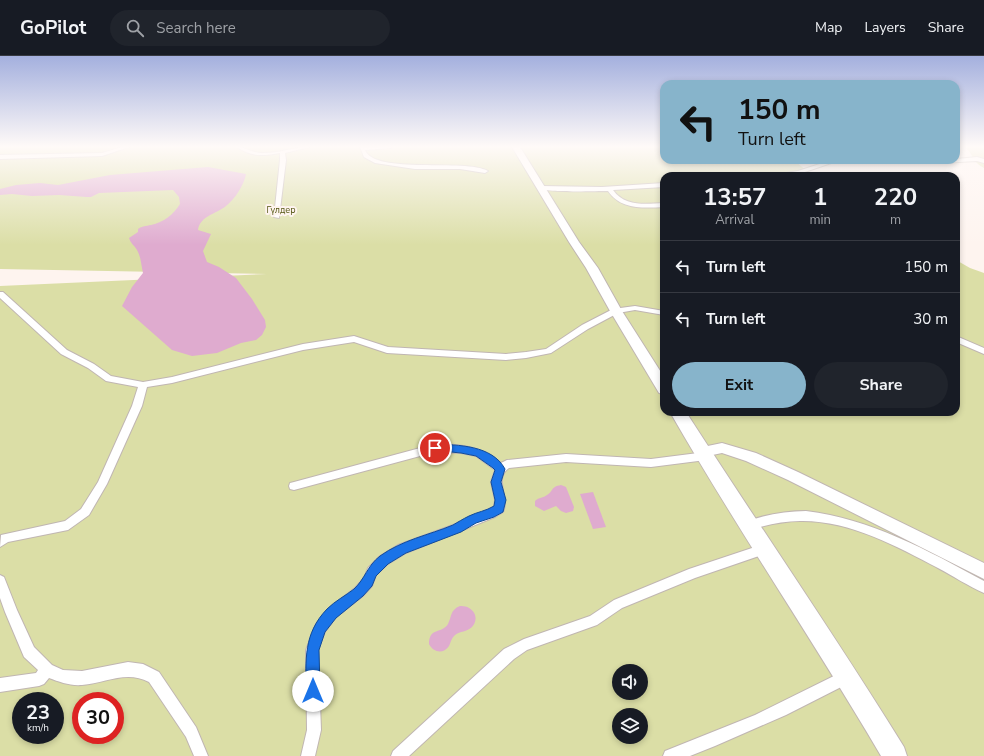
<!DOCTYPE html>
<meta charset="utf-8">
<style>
body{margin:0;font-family:"Nunito Sans",sans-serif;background:#20242c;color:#f1f3f6;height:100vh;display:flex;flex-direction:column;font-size:15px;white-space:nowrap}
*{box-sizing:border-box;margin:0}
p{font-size:13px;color:#9ea1a6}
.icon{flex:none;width:22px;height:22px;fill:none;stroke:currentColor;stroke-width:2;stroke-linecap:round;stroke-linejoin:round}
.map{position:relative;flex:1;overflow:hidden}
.side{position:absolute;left:660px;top:116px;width:300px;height:244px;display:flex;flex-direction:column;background:#171b24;border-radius:12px;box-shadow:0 2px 6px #0003}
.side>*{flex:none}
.banner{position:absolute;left:660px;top:24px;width:300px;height:84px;border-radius:12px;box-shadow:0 2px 6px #0003;background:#87b4cb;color:#111;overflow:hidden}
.tools{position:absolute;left:612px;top:608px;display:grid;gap:8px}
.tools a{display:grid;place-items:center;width:36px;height:36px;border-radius:50%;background:#171b24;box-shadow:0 2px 6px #0003;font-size:20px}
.speed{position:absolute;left:12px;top:636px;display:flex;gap:8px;font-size:20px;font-weight:700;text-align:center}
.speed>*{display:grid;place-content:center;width:52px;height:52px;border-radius:50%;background:#171b24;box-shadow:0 2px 6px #0003;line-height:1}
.speed small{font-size:10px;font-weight:400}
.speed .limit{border:6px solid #d22;background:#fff;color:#111}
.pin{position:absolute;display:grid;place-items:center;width:34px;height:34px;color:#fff;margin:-17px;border:2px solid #fff;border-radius:50%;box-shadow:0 1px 4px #0007}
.me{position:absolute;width:44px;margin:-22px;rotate:0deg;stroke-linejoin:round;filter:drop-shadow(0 0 3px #0008)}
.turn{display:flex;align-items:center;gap:14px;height:84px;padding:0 12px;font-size:18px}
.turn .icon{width:52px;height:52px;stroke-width:2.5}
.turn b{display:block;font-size:28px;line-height:34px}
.eta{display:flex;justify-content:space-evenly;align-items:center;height:68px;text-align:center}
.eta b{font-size:24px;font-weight:700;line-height:28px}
.action{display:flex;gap:8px;margin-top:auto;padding:8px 12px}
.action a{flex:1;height:46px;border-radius:24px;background:#87b4cb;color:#111;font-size:16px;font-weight:700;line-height:46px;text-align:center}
.action a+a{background:#20242c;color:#f1f3f6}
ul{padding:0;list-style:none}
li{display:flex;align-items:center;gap:12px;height:52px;padding:0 12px;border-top:1px solid #363941}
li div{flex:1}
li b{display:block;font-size:15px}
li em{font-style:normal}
header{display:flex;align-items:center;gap:24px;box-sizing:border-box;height:56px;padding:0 20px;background:#171b24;border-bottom:1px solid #363941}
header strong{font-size:19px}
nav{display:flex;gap:22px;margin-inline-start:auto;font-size:14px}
.search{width:280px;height:36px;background:#20242c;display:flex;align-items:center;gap:10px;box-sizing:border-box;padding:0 14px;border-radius:22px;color:#9ea1a6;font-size:15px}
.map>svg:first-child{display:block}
.green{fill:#dbdea6;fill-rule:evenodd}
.water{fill:#dfabcf}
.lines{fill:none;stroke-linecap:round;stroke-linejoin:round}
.street-casing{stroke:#c0b6b2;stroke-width:2}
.secondary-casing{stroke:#c0b6b2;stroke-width:2}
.primary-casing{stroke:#c0b6b2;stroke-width:2}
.street{fill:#fff;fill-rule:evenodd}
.secondary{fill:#fff;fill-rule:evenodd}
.primary{fill:#fff;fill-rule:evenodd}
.route{fill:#1a73e8;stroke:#114b97}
.labels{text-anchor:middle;stroke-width:4;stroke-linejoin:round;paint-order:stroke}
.far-park-label{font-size:9px;fill:#535511;stroke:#fef4ef}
</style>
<header>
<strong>GoPilot</strong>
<div class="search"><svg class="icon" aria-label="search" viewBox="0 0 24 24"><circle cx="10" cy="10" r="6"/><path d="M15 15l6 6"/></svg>Search here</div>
<nav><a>Map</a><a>Layers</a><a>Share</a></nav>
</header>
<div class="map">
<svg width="984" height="700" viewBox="0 0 984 700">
<rect width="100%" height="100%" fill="#fef4ef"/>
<g class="green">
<path d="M0 91H664V104H793L814 120H664V356H956V204L970 212 984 217V700H0V230L267 218 0 213ZM619 615H641V637H619ZM21 645H55V679H21ZM81 645H115V679H81ZM619 659H641V681H619Z"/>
<path d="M965 91H984V112C970 104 975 100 965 91Z"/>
</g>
<g class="water">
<path d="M208 111 246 118C244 129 235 143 226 150 216 158 200 160 198 174L211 178 203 195 207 206 219 211 236 222 252 243 265 264 266 271 262 279 256 284 241 287 217 297 192 300 172 294 122 250 132 231 143 217C141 208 141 201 137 194 134 189 131 188 129 182L138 176V173C142 170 146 170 151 169 164 166 173 159 180 148L179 141 173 134 99 137 91 141H87L59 139 32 140 12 138 0 139V133L16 129 40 127 58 129 110 119Z"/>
<path d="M561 429 566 431 574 451 573 455 566 457 561 455 556 450 544 455 535 450V445C539 441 543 442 547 439 554 435 550 431 561 429Z"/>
<path d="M593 436 606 471 593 473 580 438Z"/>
<path d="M460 550C472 549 481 561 472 571 467 576 460 575 455 579 451 583 451 586 449 590 443 599 433 596 429 588 429 571 442 578 448 568 452 560 450 554 460 550Z"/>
</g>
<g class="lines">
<g class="street-casing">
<g id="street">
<path d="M122 91H129L102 100 0 103V99L102 97Z"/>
<path d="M237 91C246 91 252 97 261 97 276 98 294 91 309 91L285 97 286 104 279 162 274 161 280 104V97C263 100 251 101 237 91Z"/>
<path d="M360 91H392L390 92 365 94C375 119 466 102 488 115L485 117 460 113H415L375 107 364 101Z"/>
<path d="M977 101 984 103V107L977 105 941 107 845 106 842 104H956V103Z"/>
<path d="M832 104H840L799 118 768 120 798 115Z"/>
<path d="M664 127V131L613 134C625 151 646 148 664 147V151C643 152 621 154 608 135 595 135 546 137 538 132L541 130 602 131Z"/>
<path d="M0 236H3L67 294 94 308 111 320 143 326 172 321 303 288 354 280 388 291 506 298 526 296 546 293 582 269 613 253 635 250 664 255V259L635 254 618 257 588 273 551 297 526 302 506 304 387 297 354 286 303 294 172 327 147 331 142 350 107 428 89 459 68 474 8 486 0 491 1 479 65 465 81 453 98 426 132 350 138 331 106 325 88 312 61 298 0 242Z"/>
<path d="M956 280 984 292V298L956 286Z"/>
<path d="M435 388C462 389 479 389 501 407L507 404 566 398 651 403 706 396 709 397 711 400 709 403 706 404 651 411 566 406 509 412C493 423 510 441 503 456L495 461 406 497 388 508 376 519 372 530 363 540 336 561 325 576 318 594 321 674 315 700H301L307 674 306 594 316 568 328 553 355 532 364 522 368 512 380 500 398 489 453 469 494 451 495 444 491 426 495 414 476 400 461 397 435 396 294 434 290 433 289 430 290 427 294 426Z"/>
<path d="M806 455C871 463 927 494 984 525V537C968 530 953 520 938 512 896 490 849 464 800 465 783 465 766 469 749 474L745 472 744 469 745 466C764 459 786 455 806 455Z"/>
<path d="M764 488 768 489 770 493 768 497 695 522 622 552 597 569 527 594 514 603 409 700H391L393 695 504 593 524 583 590 560 614 544 689 513Z"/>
<path d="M0 519 4 521 17 554 34 591 52 609 63 614 82 615 128 606 143 608 159 616 196 671 208 700H194L186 681 149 626C127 614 105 627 82 629 70 630 60 626 49 622L44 628 39 630 0 636V622L36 617 38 614 24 601 5 556 0 542Z"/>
<path d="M846 614 851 616 853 621 851 626 786 659 715 690 690 700H663L665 695 755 659Z"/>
</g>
</g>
<g class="secondary-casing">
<path id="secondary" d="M722 387 756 397 798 416 984 507V523L788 424 746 405 722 397 703 401 698 400 696 396 698 392Z"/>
</g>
<g class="primary-casing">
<g id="primary">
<path d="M512 91H520L579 186 598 212 622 255 664 321V338L659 337 610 255 586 212 569 186Z"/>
<path d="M670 356H686C758 468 834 578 904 691L907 700H881C813 584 737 473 670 356Z"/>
</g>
</g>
<use href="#street" class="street"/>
<use href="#secondary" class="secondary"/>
<use href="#primary" class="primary"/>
</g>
<linearGradient id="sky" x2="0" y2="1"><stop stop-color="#a4b0de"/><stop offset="0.48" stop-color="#fffaf8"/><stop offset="1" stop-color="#fffaf8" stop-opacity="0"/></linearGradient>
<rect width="984" height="189" fill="url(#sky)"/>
<path class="route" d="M435 388C458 389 492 389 505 413L501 426 506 444 503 456 494 461 476 467 461 476 406 497 388 508 376 520 372 530 363 540 336 562 325 576 319 594 320 635 318 640 313 642 308 640 306 635C306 604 303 578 327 553 335 545 345 540 354 533 365 523 367 510 380 500 402 484 429 479 453 469 458 466 463 463 469 460 477 456 486 455 494 450L495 444 491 426 495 414 493 412 476 400 461 397 431 394 430 392 431 389Z"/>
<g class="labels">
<g class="far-park-label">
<text x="281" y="157">Гүлдер</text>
</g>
</g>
</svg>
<div class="tools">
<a><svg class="icon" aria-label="sound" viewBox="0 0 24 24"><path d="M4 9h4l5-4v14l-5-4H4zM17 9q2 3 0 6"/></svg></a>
<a><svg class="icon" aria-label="layers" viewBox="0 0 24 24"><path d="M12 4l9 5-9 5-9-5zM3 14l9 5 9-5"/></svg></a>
</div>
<div class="speed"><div>23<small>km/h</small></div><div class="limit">30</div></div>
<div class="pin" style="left:435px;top:392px;background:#d93025"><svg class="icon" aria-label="arrive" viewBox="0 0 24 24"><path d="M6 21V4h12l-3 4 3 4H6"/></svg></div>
<svg class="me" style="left:313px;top:635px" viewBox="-20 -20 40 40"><circle r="19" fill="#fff"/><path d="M0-13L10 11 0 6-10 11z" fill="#1a73e8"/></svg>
<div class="banner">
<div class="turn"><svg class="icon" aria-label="left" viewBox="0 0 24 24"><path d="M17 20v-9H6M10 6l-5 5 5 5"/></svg><div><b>150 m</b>Turn left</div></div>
</div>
<section class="side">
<div class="eta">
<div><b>13:57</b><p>Arrival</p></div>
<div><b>1</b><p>min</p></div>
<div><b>220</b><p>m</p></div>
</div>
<ul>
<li><svg class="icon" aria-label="left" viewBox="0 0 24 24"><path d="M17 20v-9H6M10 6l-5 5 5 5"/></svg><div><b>Turn left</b></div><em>150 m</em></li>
<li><svg class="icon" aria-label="left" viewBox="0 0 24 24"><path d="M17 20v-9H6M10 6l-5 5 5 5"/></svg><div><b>Turn left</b></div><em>30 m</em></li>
</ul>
<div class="action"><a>Exit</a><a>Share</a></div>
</section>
</div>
